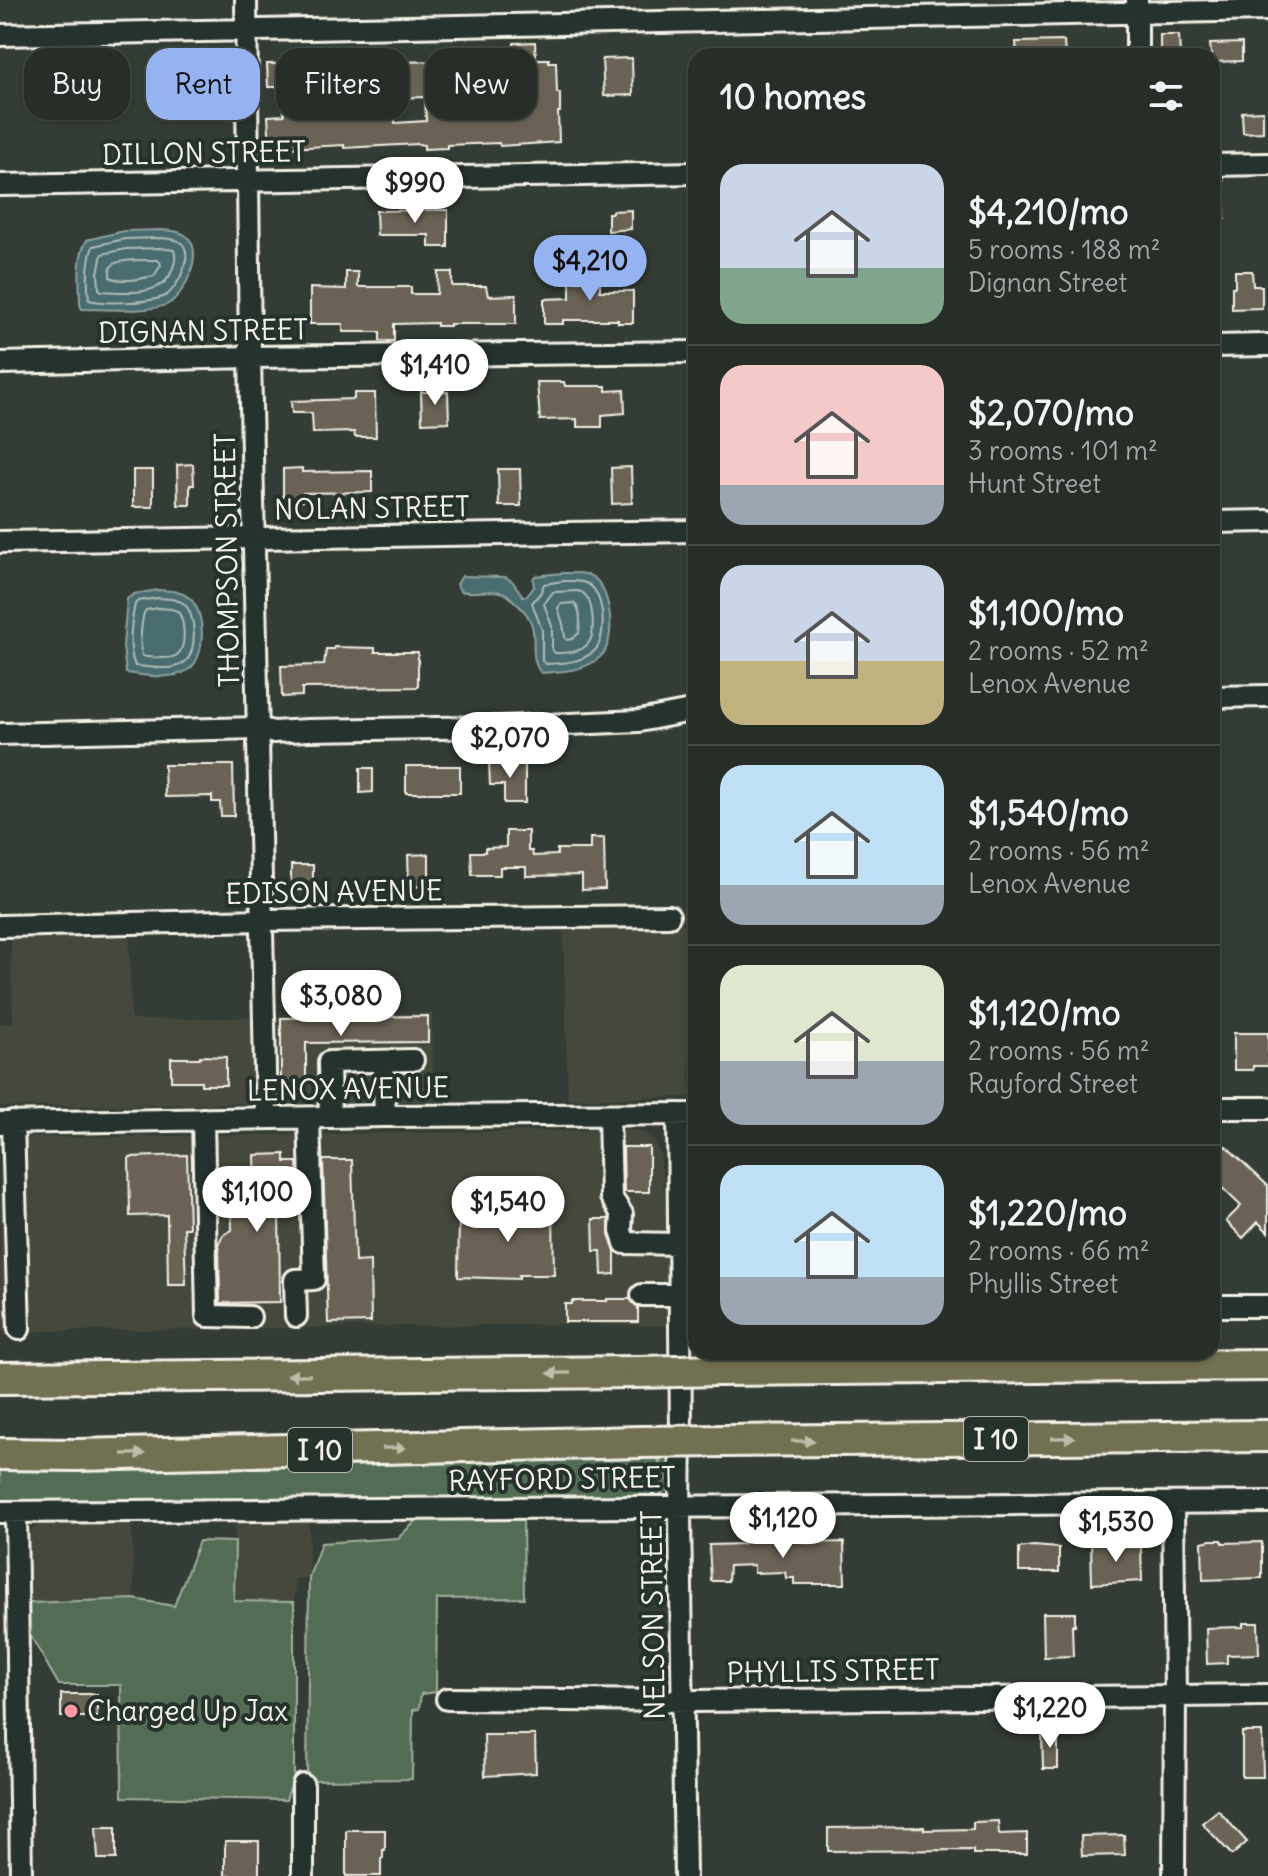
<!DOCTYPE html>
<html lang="en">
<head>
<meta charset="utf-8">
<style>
  body { margin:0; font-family:Delius,sans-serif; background:#2f3630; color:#f1f3f6; height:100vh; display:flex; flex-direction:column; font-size:30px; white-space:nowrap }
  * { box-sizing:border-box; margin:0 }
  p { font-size:26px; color:#a4a8a8 }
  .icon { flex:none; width:44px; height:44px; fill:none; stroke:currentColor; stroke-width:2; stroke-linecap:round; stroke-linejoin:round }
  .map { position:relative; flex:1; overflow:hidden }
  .panel { position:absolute; left:688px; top:48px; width:532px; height:1312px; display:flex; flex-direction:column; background:#272e28; border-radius:24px; box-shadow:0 2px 6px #0004,0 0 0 2px #434a45 }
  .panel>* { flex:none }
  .top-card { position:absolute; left:24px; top:48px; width:544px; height:72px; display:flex; gap:16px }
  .price { position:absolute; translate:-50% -68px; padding:0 18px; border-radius:28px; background:#fff; color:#222; font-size:26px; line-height:52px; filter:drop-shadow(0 2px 4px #0008) }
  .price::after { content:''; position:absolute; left:50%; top:48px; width:24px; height:18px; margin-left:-12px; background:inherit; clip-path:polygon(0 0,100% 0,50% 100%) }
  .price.on { background:#95b2f1; color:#111 }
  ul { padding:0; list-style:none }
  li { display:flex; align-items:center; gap:24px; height:200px; padding:0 32px }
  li+li { border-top:2px solid #434a45 }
  li span { display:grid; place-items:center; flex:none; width:224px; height:160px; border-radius:24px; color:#555 }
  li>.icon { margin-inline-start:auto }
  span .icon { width:96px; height:96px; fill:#fffc; stroke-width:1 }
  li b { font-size:34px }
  h2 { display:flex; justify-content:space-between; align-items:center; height:96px; padding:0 32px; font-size:34px }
  .tag { padding:0 28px; border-radius:24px; background:#272e28; box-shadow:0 2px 6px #0004,0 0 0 2px #434a45; font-size:28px; line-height:72px }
  .tag.on { background:#95b2f1; color:#111 }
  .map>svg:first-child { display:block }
</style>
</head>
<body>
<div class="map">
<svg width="1268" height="1876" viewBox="0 0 1268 1876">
  <rect width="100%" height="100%" fill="#343d35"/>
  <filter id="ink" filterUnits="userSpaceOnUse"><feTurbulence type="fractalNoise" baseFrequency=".0125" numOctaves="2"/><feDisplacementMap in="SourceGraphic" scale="16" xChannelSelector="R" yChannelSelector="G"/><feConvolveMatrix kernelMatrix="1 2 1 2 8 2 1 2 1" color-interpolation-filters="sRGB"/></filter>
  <g filter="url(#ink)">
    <!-- built -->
    <path fill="#44483e" d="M129,917L131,1020L432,1013L433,1101L0,1107V1024L13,1023L10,920Z
      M685,924L690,1097L568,1099L563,926Z
      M635,1130L643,1132L654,1141L660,1154L666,1210L670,1326L561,1324L0,1332V1138Z
      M235,1519L309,1520V1577L295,1579L294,1602L234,1601Z
      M132,1521L134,1599L28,1603V1533L43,1523Z"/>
    <!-- green -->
    <path fill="#526d54" stroke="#a3af9e" stroke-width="2" d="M658,1450L661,1496L656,1498L439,1497L0,1502V1470L98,1461Z
      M661,1450H672C672,1466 675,1484 661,1494Z
      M523,1517L524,1598L437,1599L436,1692L421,1694L419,1709L413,1710L412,1779L307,1780L309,1577L321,1543L398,1538L418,1519Z
      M199,1541L235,1542L234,1601L294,1602V1777L286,1800L122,1797L121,1685H59L29,1633L28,1603L134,1599L174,1606Z"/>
    <!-- water -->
    <path fill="#4a6c70" stroke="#8ea1a0" stroke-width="2" d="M161,230C169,231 178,230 185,235C206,249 186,294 168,304C151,313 103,309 82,309L80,305C80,285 76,257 87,240L124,231Z
      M562,573C573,573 584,572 593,577C612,590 617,643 600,657C583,672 562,671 541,673C524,652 546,629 518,605C514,601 509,595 504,593C490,588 474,595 460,591L457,584L462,576L505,577L512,581L523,596H527L534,587L533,579L535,576Z
      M158,590C169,591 179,590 188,597C206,609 207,658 188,670C171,681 145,675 126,673L123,646L127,599L134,594Z"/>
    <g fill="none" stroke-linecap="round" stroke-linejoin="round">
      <!-- shore -->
      <path stroke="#b0bcb8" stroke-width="2" d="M161,238C167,239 174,238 180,242C196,252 178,289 165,296C151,303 104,304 89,300C87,283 87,262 93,246L125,239Z
        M160,248L174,250C177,259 174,266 170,275C158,297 123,292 102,291L99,289L98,273L102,254L126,249Z
        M157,260L160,262L161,265L154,276C140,279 123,283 110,277C110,272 109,267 114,264C120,259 148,260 157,260Z
        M563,581C571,581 581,580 588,584C605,593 608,641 593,652C579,663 563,663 546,664L542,661V630L532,603L541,592L544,584Z
        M578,591C580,592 583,592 584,594C594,602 596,637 587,645C578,653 566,653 555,653L552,650V626L544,604L553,592Z
        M158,598C166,599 176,598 183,603C196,612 198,651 185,662C173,672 150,667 135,666C127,648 131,623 135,604L138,601Z
        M561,604L574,603C582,611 580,623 579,633L572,639L567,640L565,637L563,624L558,608Z
        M159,608C165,609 172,608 177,611C185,618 186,645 179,653C175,658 168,658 162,658C158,657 146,658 143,656C138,651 142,620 144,613L146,610Z"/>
    </g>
    <!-- building -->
    <path fill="#6b6354" stroke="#f4f1e8" stroke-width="2" fill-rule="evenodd" d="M1160,35H1179L1180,56H1160Z
      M1064,41L1065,56H1017L1016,42Z
      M535,42L536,59H549V62H556L557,93H560V112H558L559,142L500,146L499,143L447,145V148L424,149V145L418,144L344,148V145L270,149L268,116L284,115L283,87H268L267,64L514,60V43ZM396,85V98L425,97L426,121L395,123V116H371L370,86Z
      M1242,43V61L1212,62L1210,44Z
      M632,58L633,95L604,96L602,59Z
      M1263,111V132L1243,133L1242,112Z
      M1212,178H1223L1225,219H1212Z
      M432,210H448V247H429V235H377L376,211Z
      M631,210V229L608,231V213H612V211Z
      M1235,271H1252L1253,286H1262V308L1232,309V287H1235Z
      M346,272H358V287H411V294H437L438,272H452V286H486L488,296L516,295V324H450V326H437V323L394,324V341H380V332H343V324H310V288L346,289Z
      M580,272H596V280H600V291H633V323H618V320H563V324H544V299L570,298V281H580Z
      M537,382H564L565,386H606V391L624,390L625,413L602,415V427H577V419L540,420Z
      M421,392H448L449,422L422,423Z
      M354,393H375L376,437H355L354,432L313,433L312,413H292L291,401L354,399Z
      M193,464L194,485H190V505H178L177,465Z
      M631,467L632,503L612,504L611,468Z
      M302,468V472L372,471V492L303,493V501L283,502V469Z
      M498,469H520L521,506H499Z
      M133,470H153V507H133Z
      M334,647L375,648V652H418V687L302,688V696L282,697L281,666L324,665L326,649H334Z
      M489,763H525V803H504V785H490Z
      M164,765H233L234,816H221L220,802H212V796L165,797Z
      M406,766H460V793H406Z
      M360,768H373V792L360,793Z
      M506,831H528V851H532L533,856L557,855V849H590V838H604L605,889L582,890V875L526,876V867H500V875H472L471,852H485V848L506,847Z
      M429,854V886L409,887L408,855Z
      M291,865H313V890H291Z
      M428,1016V1042L306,1043V1088H281V1018Z
      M1234,1033H1268V1066H1253V1070H1234Z
      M200,1056L226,1057V1085H201V1081H171V1058H200Z
      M1226,1146L1268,1186V1232L1258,1222L1243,1238L1226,1221L1241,1206L1212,1178V1160Z
      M623,1147H649V1192H624Z
      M285,1154V1162H297L299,1205H284V1208H279L280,1302L220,1303L219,1243L223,1235L232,1230L231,1191L256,1190L255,1155Z
      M187,1155L189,1228H184L186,1285H168L167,1215L130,1216L129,1157Z
      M323,1160H352L355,1262L370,1261L371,1322L328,1323Z
      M525,1195H547V1208H553L554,1275H519V1279L458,1277L459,1217H525Z
      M593,1219H609V1235L615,1251V1274L602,1275L601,1251H594Z
      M607,1299H630L638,1307V1322H565V1304H572V1301H607Z
      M785,1537H805V1543L844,1542L845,1584H794V1578H786L785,1572L754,1573V1565L729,1566L728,1581H711L709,1545L743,1544V1540H785Z
      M1210,1540H1222L1223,1543L1262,1542V1578L1203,1580L1202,1542Z
      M1108,1542V1547H1141L1142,1581L1092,1584L1091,1543Z
      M1033,1546L1059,1548V1572H1019V1548Z
      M1043,1613H1075V1625H1072L1073,1656L1044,1657Z
      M1243,1623H1258L1259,1654L1227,1655V1663L1207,1664L1206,1628L1243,1627Z
      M61,1694H97V1717H61Z
      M1042,1732H1058V1769H1043Z
      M1242,1732H1262L1263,1777H1242Z
      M484,1735H535L536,1773L485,1776Z
      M1218,1810L1247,1842L1232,1855L1202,1823Z
      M998,1821L999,1834L1027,1833V1854H973V1850L828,1851V1828L924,1827V1830L973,1829V1822Z
      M96,1827H116V1859H98Z
      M346,1830H385V1850H383V1858L381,1859V1876H346Z
      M1124,1835L1125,1855L1082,1856L1081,1836Z
      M225,1841H259V1876H225Z"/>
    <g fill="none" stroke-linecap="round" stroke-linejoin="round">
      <defs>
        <path id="minor" d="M246,0L250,357L266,1118
          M1137,0V56
          M0,35L1268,10
          M1212,165L1268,164
          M0,185L696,173
          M1212,346L1268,345
          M0,363L250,357L696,352
          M1212,522L1268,521
          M0,542L696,531
          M1212,697L1268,696
          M0,734L258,728L273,732L308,730L499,727L639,721L696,710
          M0,926L262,920L669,916
          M383,1061L385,1116
          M1212,1108H1268
          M678,1114L681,1432L680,1513L685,1876
          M609,1115L611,1197L622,1214L621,1231L625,1243L679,1244
          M330,1117L329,1062L413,1060
          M203,1119L207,1316L250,1317
          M13,1122L19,1329
          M0,1123L385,1116L696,1114
          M642,1295H679
          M1212,1306H1268
          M296,1316L295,1280L314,1279L309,1118
          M1173,1503L1175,1695L1174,1876
          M0,1512L1268,1502
          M16,1512L21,1876
          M447,1699L693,1701L1268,1695
          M303,1785V1876"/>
        <path id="highway" d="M717,1370L1268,1365
          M0,1378L637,1372
          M725,1441L1268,1436
          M0,1454L77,1455L640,1442"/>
      </defs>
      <!-- minor casing -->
      <use href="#minor" stroke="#f4f1e8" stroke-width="26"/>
      <!-- highway casing -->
      <use href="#highway" stroke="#f4f1e8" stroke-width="36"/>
      <!-- minor -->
      <use href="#minor" stroke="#26332d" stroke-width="20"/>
      <!-- highway -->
      <use href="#highway" stroke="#716f52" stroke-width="30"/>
      <defs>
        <path id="highway-bridge" d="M637,1372L717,1370
          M640,1442L725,1441"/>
      </defs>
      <!-- highway-bridge casing -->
      <use href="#highway-bridge" stroke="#f4f1e8" stroke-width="36" stroke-linecap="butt"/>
      <!-- highway-bridge -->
      <use href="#highway-bridge" stroke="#716f52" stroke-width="30"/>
    </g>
    <!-- one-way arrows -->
    <defs><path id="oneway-solid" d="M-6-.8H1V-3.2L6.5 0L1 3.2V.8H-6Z" transform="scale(2)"/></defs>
    <g fill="#c0bdac">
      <use href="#oneway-solid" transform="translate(559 1373) rotate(179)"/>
      <use href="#oneway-solid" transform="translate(299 1375) rotate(179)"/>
      <use href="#oneway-solid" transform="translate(1063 1438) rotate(-1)"/>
      <use href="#oneway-solid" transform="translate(803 1441) rotate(-1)"/>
      <use href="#oneway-solid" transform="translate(394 1448) rotate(-1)"/>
      <use href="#oneway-solid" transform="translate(134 1454) rotate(-1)"/>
    </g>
  </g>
  <!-- markers -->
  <circle fill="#ff9aa2" stroke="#26332d" stroke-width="3" cx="71" cy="1711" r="8"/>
  <g text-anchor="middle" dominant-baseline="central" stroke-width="8" stroke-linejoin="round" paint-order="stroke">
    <!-- shield labels -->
    <g fill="#26332d" stroke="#b6b8b0" stroke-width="2">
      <rect x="964" y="1417" width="64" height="44" rx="6"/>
      <rect x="288" y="1428" width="64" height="44" rx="6"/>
    </g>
    <g font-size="26" font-weight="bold" fill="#f4f1e8">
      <text x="996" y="1439">I 10</text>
      <text x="320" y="1450">I 10</text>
    </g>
    <!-- street labels -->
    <g font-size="28" fill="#f4f1e8" stroke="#26332d">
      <text transform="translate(204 153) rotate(-1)">DILLON STREET</text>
      <text transform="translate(203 331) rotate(-1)">DIGNAN STREET</text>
      <text transform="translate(372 508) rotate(-1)">NOLAN STREET</text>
      <text transform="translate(227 560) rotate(-91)">THOMPSON STREET</text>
      <text transform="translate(334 892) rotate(-1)">EDISON AVENUE</text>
      <text transform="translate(348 1089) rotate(-1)">LENOX AVENUE</text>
      <text transform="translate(562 1479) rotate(-1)">RAYFORD STREET</text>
      <text transform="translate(653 1615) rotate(-91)">NELSON STREET</text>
      <text transform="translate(833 1671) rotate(-1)">PHYLLIS STREET</text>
    </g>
    <!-- poi labels -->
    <g font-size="28" fill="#f4f1e8" stroke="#26332d" text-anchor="start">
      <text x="87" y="1711">Charged Up Jax</text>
    </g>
  </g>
</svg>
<b class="price" style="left:415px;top:225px">$990</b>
<b class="price on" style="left:590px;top:303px">$4,210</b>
<b class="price" style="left:435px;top:407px">$1,410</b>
<b class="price" style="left:510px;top:780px">$2,070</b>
<b class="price" style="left:341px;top:1038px">$3,080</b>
<b class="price" style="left:257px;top:1234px">$1,100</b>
<b class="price" style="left:508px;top:1244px">$1,540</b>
<b class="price" style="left:783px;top:1560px">$1,120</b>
<b class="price" style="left:1116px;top:1564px">$1,530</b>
<b class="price" style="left:1050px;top:1750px">$1,220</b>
<div class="top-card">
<a class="tag">Buy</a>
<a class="tag on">Rent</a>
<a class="tag">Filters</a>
<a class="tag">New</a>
</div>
<section class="panel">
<h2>10 homes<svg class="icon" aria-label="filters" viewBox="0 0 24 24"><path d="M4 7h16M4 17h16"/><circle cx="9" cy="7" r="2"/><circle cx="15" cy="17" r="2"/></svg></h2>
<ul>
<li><span style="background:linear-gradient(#c9d6e8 65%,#7fa58c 0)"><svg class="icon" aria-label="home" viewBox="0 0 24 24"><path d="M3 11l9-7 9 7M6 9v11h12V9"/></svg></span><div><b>$4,210/mo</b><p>5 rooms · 188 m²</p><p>Dignan Street</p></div></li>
<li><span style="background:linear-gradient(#f6c9c9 75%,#9aa5b1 0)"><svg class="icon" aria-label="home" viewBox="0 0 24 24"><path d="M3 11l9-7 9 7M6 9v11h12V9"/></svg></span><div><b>$2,070/mo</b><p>3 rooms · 101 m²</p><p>Hunt Street</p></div></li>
<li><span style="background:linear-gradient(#c9d6e8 60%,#c2b280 0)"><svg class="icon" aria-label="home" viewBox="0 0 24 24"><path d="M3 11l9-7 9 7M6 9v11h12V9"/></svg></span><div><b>$1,100/mo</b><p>2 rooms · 52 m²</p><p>Lenox Avenue</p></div></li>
<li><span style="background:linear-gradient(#bfe0f5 75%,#9aa5b1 0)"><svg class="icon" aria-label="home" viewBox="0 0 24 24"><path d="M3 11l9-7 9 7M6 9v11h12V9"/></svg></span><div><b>$1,540/mo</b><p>2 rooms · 56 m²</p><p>Lenox Avenue</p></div></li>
<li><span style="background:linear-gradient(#dfe7d0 60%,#9aa5b1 0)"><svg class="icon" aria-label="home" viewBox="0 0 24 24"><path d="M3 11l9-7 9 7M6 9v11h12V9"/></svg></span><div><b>$1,120/mo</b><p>2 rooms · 56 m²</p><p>Rayford Street</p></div></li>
<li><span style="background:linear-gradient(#bfe0f5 70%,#9aa5b1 0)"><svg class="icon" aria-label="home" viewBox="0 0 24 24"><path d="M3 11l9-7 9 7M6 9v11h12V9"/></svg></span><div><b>$1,220/mo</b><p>2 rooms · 66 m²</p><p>Phyllis Street</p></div></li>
</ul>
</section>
</div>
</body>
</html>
